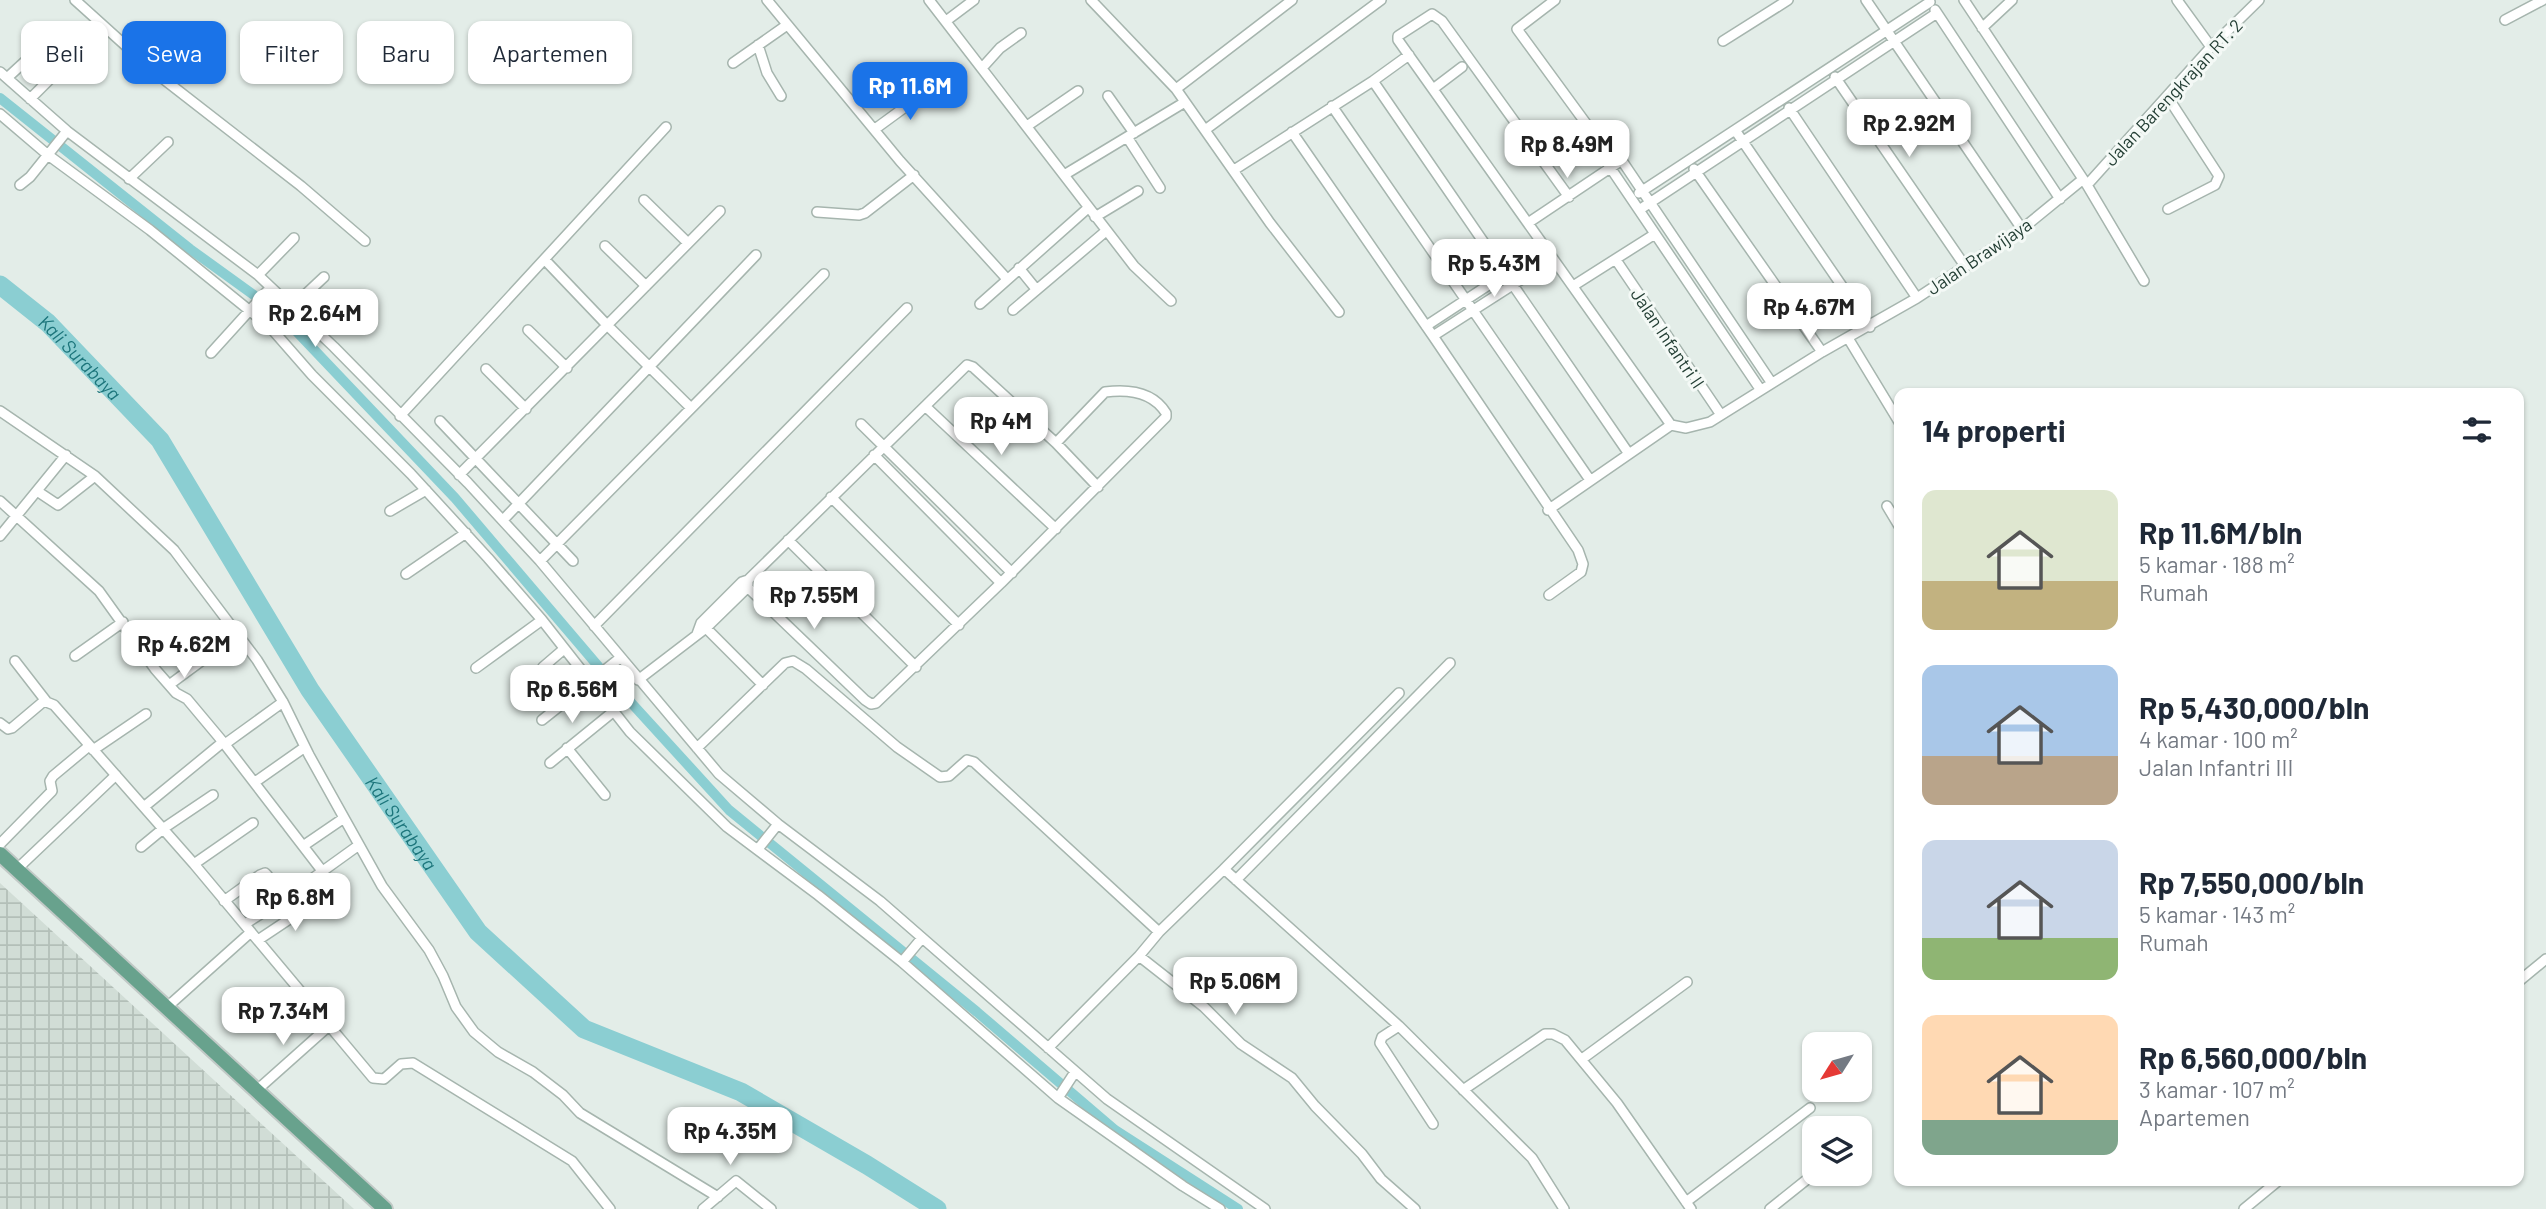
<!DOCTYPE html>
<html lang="id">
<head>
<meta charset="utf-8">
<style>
  body { margin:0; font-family:Barlow,sans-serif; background:#f2f2f3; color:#1f2937; height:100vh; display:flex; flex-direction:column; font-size:26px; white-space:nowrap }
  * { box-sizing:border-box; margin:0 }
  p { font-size:23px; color:#747a83 }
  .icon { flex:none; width:38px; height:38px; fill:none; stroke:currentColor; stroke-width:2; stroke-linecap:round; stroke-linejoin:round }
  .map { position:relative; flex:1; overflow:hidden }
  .details { position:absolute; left:1894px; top:388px; width:630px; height:798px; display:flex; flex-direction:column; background:#fff; border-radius:14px; box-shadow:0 2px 5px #0004 }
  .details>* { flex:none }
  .guide { position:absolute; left:21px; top:21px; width:665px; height:63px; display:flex; gap:14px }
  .needle { width:46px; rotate:233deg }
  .fabs { position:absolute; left:1802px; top:1032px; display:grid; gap:14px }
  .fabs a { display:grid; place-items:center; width:70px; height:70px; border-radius:14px; background:#fff; box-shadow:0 2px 5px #0004; font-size:35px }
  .price { position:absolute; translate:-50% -60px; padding:0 16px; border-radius:14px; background:#fff; color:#222; font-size:23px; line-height:46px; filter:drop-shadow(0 2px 4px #0008) }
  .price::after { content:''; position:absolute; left:50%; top:42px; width:21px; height:16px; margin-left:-10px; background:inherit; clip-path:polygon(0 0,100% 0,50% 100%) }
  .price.active { background:#1a73e8; color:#fff }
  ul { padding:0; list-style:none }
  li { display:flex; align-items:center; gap:21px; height:175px; padding:0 28px }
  li span { display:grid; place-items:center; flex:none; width:196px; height:140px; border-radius:14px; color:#555 }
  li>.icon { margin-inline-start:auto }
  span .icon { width:84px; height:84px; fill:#fffc; stroke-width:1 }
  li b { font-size:30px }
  h2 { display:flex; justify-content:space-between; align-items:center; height:84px; padding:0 28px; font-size:30px }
  .pill { padding:0 24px; border-radius:14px; background:#fff; box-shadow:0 2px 5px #0004; font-size:24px; line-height:63px }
  .pill.active { background:#1a73e8; color:#fff }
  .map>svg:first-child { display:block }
</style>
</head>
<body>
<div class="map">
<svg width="2546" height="1209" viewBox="0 0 2546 1209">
  <defs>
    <pattern id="industrial-grid" width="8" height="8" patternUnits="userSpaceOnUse" patternTransform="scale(1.75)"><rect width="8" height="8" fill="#d1ddd6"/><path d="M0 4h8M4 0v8" fill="none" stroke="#b3bfb8"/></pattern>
  </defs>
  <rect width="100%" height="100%" fill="#e3ede8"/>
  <!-- industrial -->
  <path fill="url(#industrial-grid)" d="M0,883L354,1209H0Z"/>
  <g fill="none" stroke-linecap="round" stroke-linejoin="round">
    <!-- canal -->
    <path stroke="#8bced2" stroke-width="10" d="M0,98L190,249L280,314L455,498L604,673L729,810L977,1012L1115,1130L1238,1209"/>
    <!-- river -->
    <path stroke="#8bced2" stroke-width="19" id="s1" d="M0,285L48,323L160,440L310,690L478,932L584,1029L741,1092L867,1165L937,1209"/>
    <defs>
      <path id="minor" d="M75,0L157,74L301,186L365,241
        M767,0L900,161L1007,279
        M929,0L1134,266L1171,301
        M1091,0L1176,89L1270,223L1339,312
        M1555,0L1517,29L1593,133
        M1866,0L2022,229
        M1964,0L2087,185L2144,281
        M2177,0L2211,47
        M1935,10L2060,199
        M2505,20L2543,0
        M946,21L974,0
        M1982,28L2012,0
        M1723,41L1788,0
        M758,45L767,73L781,96
        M733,63L787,25
        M982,68L1000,48L1021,33
        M0,72L67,131L258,275L334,347L468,483L540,561L719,774L778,824L880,901L1107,1099L1265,1209
        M1835,77L1965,266
        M7,78L32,55
        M1373,81L1629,454
        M1176,89L1292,0
        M1433,89L1462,67
        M1108,96L1134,133
        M2167,96L2219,176L2215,185L2168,209
        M30,99L69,60
        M1332,106L1590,480
        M1789,108L1917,298
        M0,114L48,155L150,230L270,327L312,375L411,474L488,558L542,620L630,732L727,827L818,895L902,962L1058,1098L1183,1186L1220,1209
        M1027,126L1078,91
        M875,129L927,91
        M1205,130L1381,0
        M1735,130L1870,327
        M1292,132L1433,336L1578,550L1583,564L1581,572L1549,595
        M1127,137L1160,188
        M1694,169L1822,352
        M1234,170L1373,81L1409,55
        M1064,175L1185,102
        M129,179L168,142
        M20,185L30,177L67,131
        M2087,185L2211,47L2259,0
        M1639,193L1930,2
        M1569,197L1442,21L1432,14L1398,36V40L1671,425
        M644,200L688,243
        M1639,210L1937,13
        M817,212L859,215L865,213L914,175
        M1095,217L1138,191
        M1528,223L1622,160
        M605,246L646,286
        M545,260L608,326L691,408
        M1616,260L1721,415
        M1019,268L1036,289
        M258,275L294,238
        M1573,286L1655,234
        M980,304L1088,208
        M292,307L324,277
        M1013,310L1106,231
        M1426,326L1545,248
        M528,330L567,368
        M1433,336L1553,259
        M1848,338L1899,422
        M211,353L270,288
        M486,369L526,409
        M1760,389L1595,145L1593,133L1604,134L1771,382
        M925,406L1056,529
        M0,411L95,476L174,550L257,660L283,702L309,755L382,886L429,950L443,976L456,1007L474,1032L498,1052L533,1072L563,1095L580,1113L718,1197
        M400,416L666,127
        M440,421L573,561
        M861,424L1012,573
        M874,455L1001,583
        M459,475L720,211
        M37,491L58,505L95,476
        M831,497L959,625
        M0,501L99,591L155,669L176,693L187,699L223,742L323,872
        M1887,506L1899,526
        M1548,510L1671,425L1686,428L1710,422L1822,352L1917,298L2022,229L2082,180
        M390,511L426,490
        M503,520L756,255
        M0,536L66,455
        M788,540L916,667
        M540,561L824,274
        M406,574L466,533
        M742,582L865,700L871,704L876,703L1001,583L1166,417V413C1153,392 1128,389 1105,392L1056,443
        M702,624L763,685
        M594,626L907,308
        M697,634L701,623L742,582L748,580L967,365L973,367L1056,443L1098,487
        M75,656L123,622
        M15,661L46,701
        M543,667L564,649
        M476,668L542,620
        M638,680L706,628L748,587V582
        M169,685L238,634
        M542,720L620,658
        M0,723L8,729L12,728L44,701L54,705L194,864L373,1078L384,1079L401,1064L413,1063L572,1161L610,1209
        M225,744L283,702
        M567,748L605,795
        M697,748L785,663L793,661L806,669L897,747L940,777L949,776L967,760L974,762L1159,932
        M93,750L146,714
        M550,763L614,711
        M255,782L305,747
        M145,806L223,742
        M0,844L52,791L50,781L53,776L89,746
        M303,846L344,818
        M141,847L164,828L213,795
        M758,849L778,824
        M194,864L253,823
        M1224,869L1399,693
        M16,870L116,775
        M1236,880L1450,663
        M284,899L359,845
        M224,901L260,875L265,873L267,875L284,899L245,924
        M258,940L315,902
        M1139,956L1159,932L1224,869L1399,1026L1532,1158L1564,1209
        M902,962L922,938
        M2518,982L2546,959
        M166,1008L251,932
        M1399,1026L1382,1037L1380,1043L1433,1124
        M1048,1048L1139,956L1204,1007L1241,1044L1292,1078L1315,1106L1362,1154L1381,1179L1415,1209
        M1582,1059L1687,982
        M257,1090L330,1025
        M1463,1090L1545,1034H1553L1565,1040L1617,1103L1691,1209
        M1058,1098L1075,1072
        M1686,1202L1810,1108
        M703,1209L736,1181L771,1209
        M1770,1209L1815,1173
        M2244,1209L2278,1181"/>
      <path id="primary" d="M0,854L385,1209"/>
    </defs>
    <!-- minor casing -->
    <use href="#minor" stroke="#a6b5ae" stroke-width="12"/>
    <!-- primary casing -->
    <use href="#primary" stroke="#c1c9c6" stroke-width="18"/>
    <!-- minor -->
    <use href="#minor" stroke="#fff" stroke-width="9"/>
    <!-- primary -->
    <use href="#primary" stroke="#68a28d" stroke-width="14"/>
  </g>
  <g text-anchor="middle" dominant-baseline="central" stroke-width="6" stroke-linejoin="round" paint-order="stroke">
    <!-- street labels -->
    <g font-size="18" fill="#233e34" stroke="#f4f9f6">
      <text transform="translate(2173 92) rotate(-47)">Jalan Barengkrajan RT. 2</text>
      <text transform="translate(1979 256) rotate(-34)">Jalan Brawijaya</text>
      <text transform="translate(1668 338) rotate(56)">Jalan Infantri II</text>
    </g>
    <!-- water labels -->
    <g font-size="19" font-style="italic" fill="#1c757b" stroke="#f4f9f6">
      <text stroke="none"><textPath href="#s1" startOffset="108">Kali Surabaya</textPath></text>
      <text stroke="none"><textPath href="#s1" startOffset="676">Kali Surabaya</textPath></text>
    </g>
  </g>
</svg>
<div class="fabs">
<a><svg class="needle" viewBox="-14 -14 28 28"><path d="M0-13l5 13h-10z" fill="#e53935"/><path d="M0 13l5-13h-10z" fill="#747a83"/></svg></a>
<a><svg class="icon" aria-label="layers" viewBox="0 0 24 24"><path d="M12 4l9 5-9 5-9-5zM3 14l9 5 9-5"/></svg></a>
</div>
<b class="price active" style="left:910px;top:122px">Rp 11.6M</b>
<b class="price" style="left:1909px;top:159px">Rp 2.92M</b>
<b class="price" style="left:1567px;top:180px">Rp 8.49M</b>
<b class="price" style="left:1494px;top:299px">Rp 5.43M</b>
<b class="price" style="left:1809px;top:343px">Rp 4.67M</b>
<b class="price" style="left:315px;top:349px">Rp 2.64M</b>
<b class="price" style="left:1001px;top:457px">Rp 4M</b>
<b class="price" style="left:814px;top:631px">Rp 7.55M</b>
<b class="price" style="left:184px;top:680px">Rp 4.62M</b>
<b class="price" style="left:572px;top:725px">Rp 6.56M</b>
<b class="price" style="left:295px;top:933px">Rp 6.8M</b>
<b class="price" style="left:1235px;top:1017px">Rp 5.06M</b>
<b class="price" style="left:283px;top:1047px">Rp 7.34M</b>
<b class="price" style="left:730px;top:1167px">Rp 4.35M</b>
<div class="guide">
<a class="pill">Beli</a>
<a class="pill active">Sewa</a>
<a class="pill">Filter</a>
<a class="pill">Baru</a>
<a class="pill">Apartemen</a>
</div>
<section class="details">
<h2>14 properti<svg class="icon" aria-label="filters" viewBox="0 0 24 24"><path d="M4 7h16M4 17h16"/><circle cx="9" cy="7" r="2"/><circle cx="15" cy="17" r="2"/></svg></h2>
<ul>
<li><span style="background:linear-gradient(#dfe7d0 65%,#c2b280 0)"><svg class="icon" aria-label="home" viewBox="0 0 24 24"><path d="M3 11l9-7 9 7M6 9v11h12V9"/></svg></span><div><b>Rp 11.6M/bln</b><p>5 kamar · 188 m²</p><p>Rumah</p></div></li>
<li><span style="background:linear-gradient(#a9c7e8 65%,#b9a48a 0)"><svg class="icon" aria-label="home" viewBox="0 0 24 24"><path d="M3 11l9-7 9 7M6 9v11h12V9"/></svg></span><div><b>Rp 5,430,000/bln</b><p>4 kamar · 100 m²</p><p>Jalan Infantri III</p></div></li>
<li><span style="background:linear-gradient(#c9d6e8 70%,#8fb573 0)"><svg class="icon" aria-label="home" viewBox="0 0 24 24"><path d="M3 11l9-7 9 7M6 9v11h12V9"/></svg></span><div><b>Rp 7,550,000/bln</b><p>5 kamar · 143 m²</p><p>Rumah</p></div></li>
<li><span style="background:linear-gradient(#ffd9b3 75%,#7fa58c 0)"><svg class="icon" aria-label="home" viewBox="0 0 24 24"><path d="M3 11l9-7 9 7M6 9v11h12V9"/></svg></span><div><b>Rp 6,560,000/bln</b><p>3 kamar · 107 m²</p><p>Apartemen</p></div></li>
</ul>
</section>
</div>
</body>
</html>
